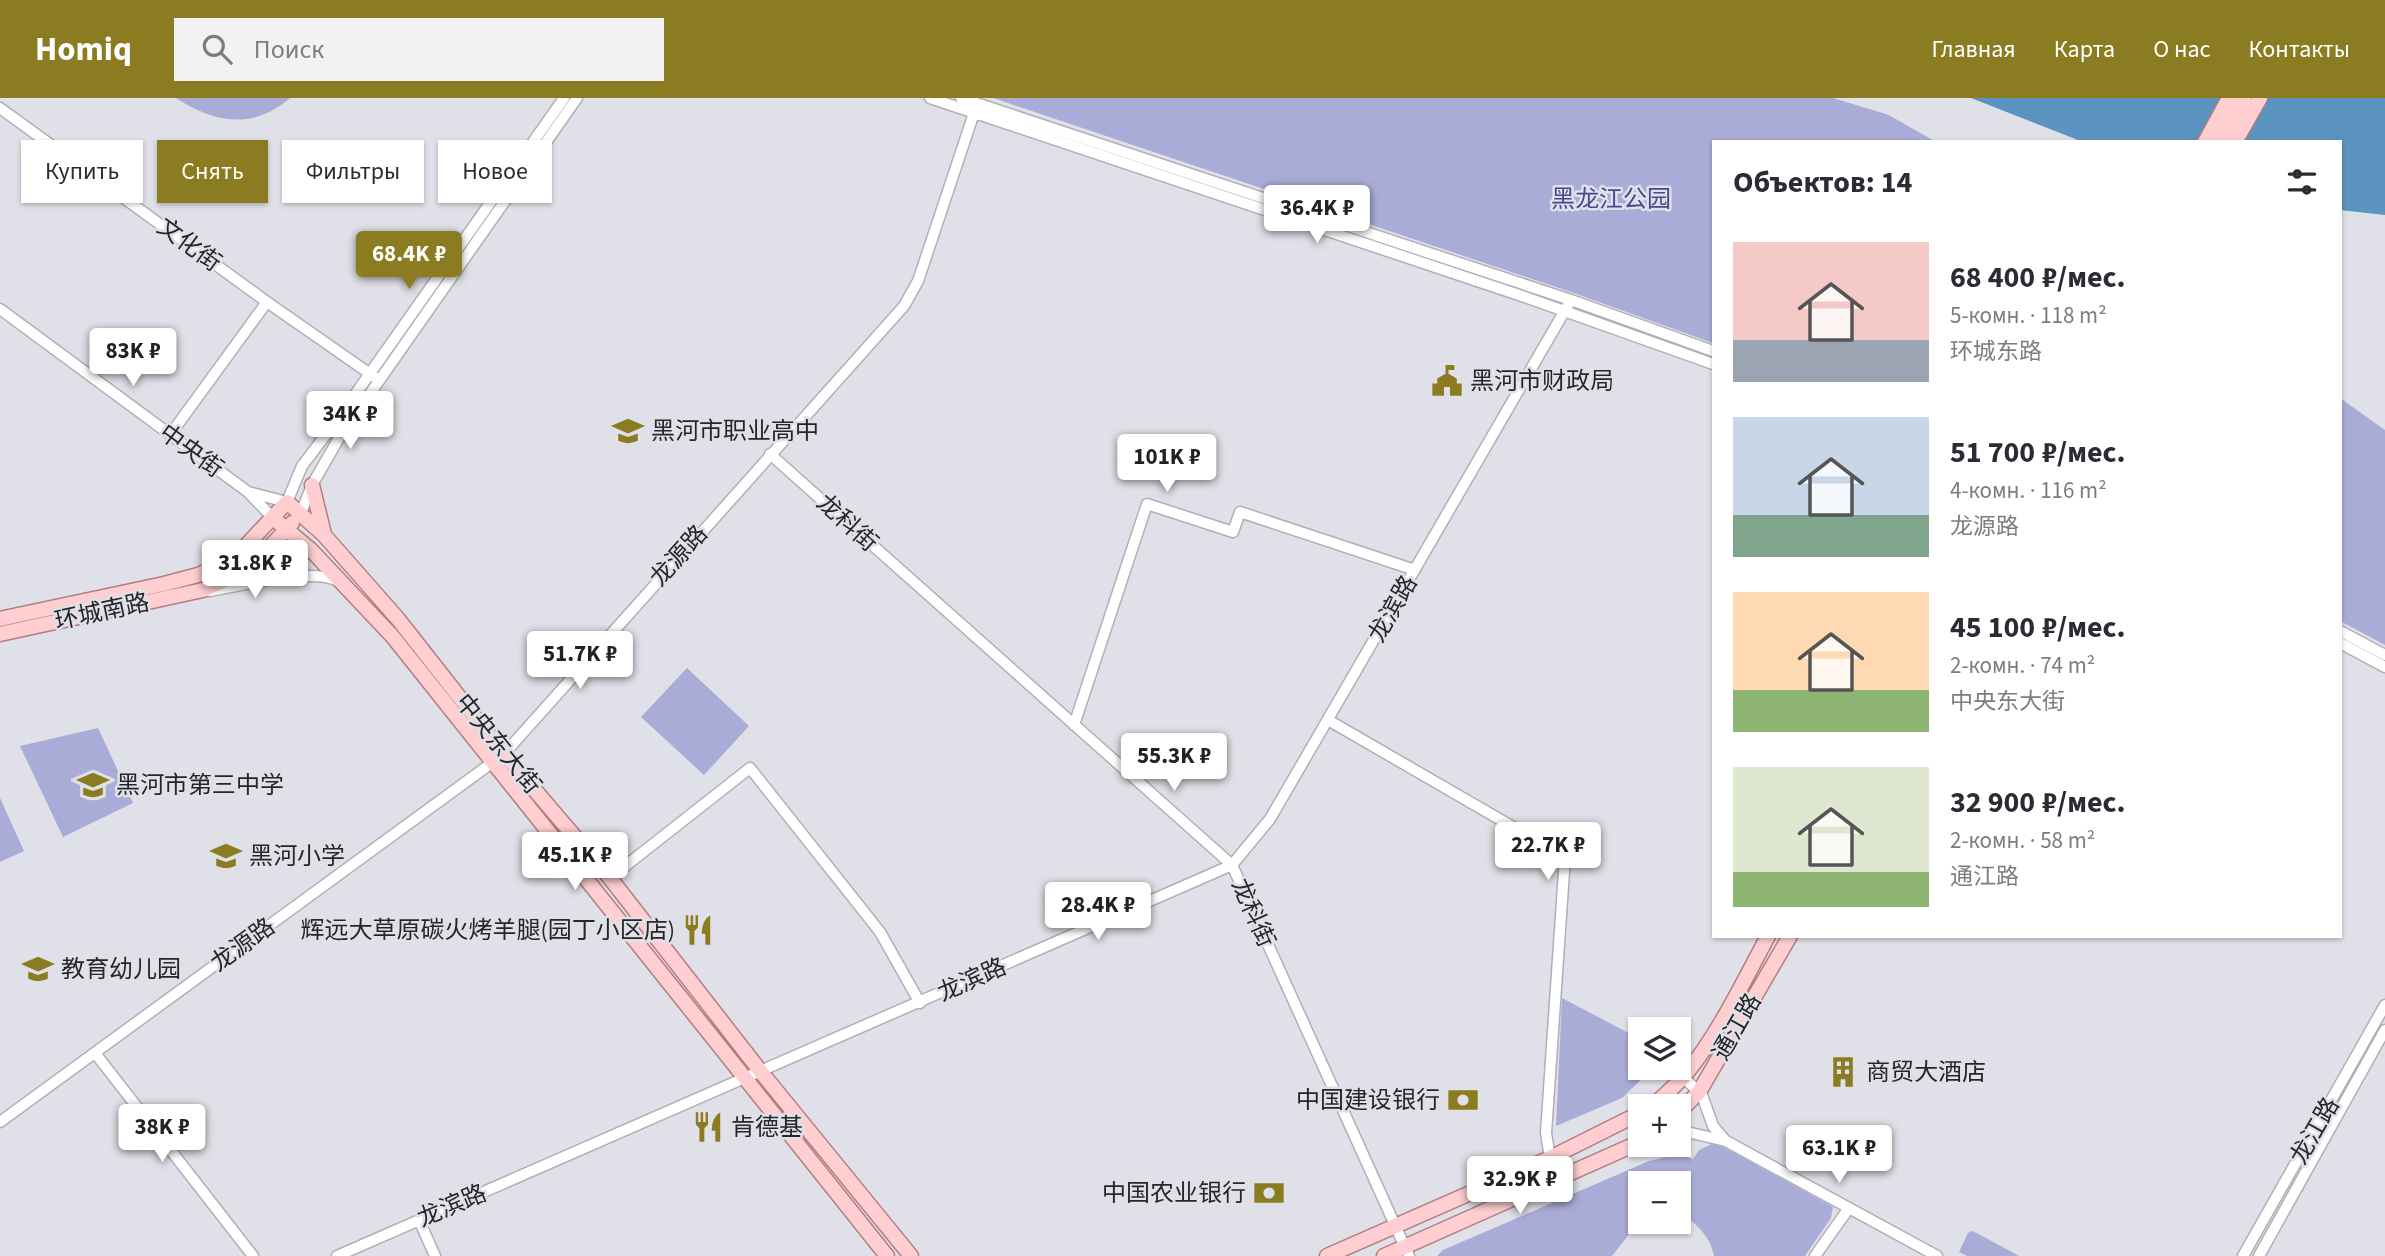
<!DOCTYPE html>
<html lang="ru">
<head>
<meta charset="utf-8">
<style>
  body { margin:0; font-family:"Source Sans 3","Noto Sans SC",sans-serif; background:#f2f2f3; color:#2b2b33; height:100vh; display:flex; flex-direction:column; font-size:26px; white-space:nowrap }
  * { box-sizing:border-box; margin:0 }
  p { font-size:23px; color:#7c7c81 }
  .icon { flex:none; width:38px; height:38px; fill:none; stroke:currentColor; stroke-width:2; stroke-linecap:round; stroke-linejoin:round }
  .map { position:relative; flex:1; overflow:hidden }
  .side { position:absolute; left:1712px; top:42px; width:630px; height:798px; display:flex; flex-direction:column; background:#fff; border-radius:0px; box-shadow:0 2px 5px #0004 }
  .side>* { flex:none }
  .banner { position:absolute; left:21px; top:42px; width:665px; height:63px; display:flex; gap:14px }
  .controls { position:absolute; left:1628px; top:919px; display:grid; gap:14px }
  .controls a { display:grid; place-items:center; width:63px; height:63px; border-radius:0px; background:#fff; box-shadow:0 2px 5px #0004; font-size:35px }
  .price { position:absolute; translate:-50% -60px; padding:0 16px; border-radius:7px; background:#fff; color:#222; font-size:23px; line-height:46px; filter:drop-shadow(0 2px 4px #0008) }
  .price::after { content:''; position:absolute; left:50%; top:42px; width:21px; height:16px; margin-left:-10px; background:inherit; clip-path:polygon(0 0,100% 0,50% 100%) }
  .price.on { background:#8b7c22; color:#fff }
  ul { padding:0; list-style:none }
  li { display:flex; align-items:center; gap:21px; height:175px; padding:0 21px }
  li span { display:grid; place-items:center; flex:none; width:196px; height:140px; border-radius:0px; color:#555 }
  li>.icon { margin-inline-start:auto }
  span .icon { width:84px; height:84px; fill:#fffc; stroke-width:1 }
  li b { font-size:30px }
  h2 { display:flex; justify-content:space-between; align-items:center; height:84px; padding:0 21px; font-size:30px }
  .tag { padding:0 24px; border-radius:0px; background:#fff; box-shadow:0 2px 5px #0004; font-size:24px; line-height:63px }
  .tag.on { background:#8b7c22; color:#fff }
  header { display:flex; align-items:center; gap:42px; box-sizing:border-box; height:98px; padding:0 35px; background:#8b7c22; color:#fff }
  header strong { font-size:33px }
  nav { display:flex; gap:38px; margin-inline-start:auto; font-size:24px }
  .search { width:490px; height:63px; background:#f2f2f3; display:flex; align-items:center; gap:18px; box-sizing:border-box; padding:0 24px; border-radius:0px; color:#7c7c81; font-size:26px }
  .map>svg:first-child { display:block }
</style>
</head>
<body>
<header>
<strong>Homiq</strong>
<div class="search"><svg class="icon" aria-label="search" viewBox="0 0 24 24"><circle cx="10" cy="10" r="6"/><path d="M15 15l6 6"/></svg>Поиск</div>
<nav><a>Главная</a><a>Карта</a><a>О нас</a><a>Контакты</a></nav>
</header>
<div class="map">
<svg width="2385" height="1158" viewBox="0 0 2385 1158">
  <rect width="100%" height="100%" fill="#e0e1e8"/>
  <!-- green -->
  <path fill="#a9acd6" d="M176,0H290C253,32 214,25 176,0Z
    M993,0H1833L1889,17L1936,44H1713V245L1568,193Z
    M2340,300L2385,332V547L2340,523Z
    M687,570L749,628L704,677L641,619Z
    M98,630L133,705L63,739L20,648Z
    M0,700L24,753L0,764Z
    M1562,900L1640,941V970H1653L1622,1000L1556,1028Z
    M1712,1046L1724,1049L1833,1109L1831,1120L1805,1158H1714C1711,1139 1695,1123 1678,1115V1085H1640V1124H1641L1631,1134L1612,1158H1437L1443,1152L1649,1063L1679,1056L1693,1061L1699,1052Z
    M1972,1133H1973L2019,1158H1967L1959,1154L1968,1135Z"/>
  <!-- water -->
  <path fill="#5b94c1" d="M1971,0H2385V117L2340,112V44H2083Z"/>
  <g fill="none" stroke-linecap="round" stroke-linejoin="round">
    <defs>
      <path id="minor" d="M930,0L1525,199L1713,266
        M961,0L1571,202L1713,253
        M0,10L267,204L376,280
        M0,211L248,394
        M170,337L267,204
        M770,356L1232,767L1409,1158
        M301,415L312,387L339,340L577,0
        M273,420L248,394L287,404L302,368L340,318L564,0
        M209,493C240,488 311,469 338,483
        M2340,533L2385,557
        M2340,545L2385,569
        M1328,622L1565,759L1546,1035L1550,1060
        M1074,627L1147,406L1233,434L1240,414L1415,472
        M610,780L750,670L880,834L920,905
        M95,955L253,1158
        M1683,979L1702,997L1713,1028L1724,1041
        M0,1024L504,656L904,208L918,183L977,6
        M1678,1032L1726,1043L1937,1158
        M419,1122L435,1158
        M337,1158L1232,767L1270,721L1571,202
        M1815,1158L1849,1110
        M2243,1158L2385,907
        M2259,1158L2385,932"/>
      <path id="major" d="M2205,44L2229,0
        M2219,44L2244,0
        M2235,44L2260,0
        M312,387L324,436
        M273,420L311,452L393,539L887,1158
        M0,521L164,486L198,477L223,466L240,454L287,404L324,437L398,521L504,656L610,780L761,974L911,1158
        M0,536L203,492C244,475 263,458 292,425
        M1653,1008C1664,998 1675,988 1684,978C1717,939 1744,883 1768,838
        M1678,1015L1699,994L1790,838
        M1327,1158L1550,1060L1640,1015
        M1384,1158L1640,1044"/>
    </defs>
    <!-- minor casing -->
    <use href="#minor" stroke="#afb0b7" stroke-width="13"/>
    <!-- major casing -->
    <use href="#major" stroke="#b27e81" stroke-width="17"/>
    <!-- minor -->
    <use href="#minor" stroke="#fff" stroke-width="10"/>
    <!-- major -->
    <use href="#major" stroke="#feced0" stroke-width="14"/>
  </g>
  <!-- icons -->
  <defs>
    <symbol id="civic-bare" viewBox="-9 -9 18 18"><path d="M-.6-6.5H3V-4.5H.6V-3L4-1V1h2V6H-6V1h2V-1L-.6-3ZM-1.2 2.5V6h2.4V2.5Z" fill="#8b7c22" stroke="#e0e1e8" stroke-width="2.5" paint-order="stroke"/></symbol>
    <symbol id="school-bare" viewBox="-9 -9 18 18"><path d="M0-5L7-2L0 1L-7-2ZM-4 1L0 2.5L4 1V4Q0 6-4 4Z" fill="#8b7c22" stroke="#e0e1e8" stroke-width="2.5" paint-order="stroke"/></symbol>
    <symbol id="restaurant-bare" viewBox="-9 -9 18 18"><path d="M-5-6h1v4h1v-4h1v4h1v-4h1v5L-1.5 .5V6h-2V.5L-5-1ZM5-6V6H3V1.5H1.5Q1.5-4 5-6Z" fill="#8b7c22" stroke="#e0e1e8" stroke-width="2.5" paint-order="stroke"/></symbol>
    <symbol id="building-bare" viewBox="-9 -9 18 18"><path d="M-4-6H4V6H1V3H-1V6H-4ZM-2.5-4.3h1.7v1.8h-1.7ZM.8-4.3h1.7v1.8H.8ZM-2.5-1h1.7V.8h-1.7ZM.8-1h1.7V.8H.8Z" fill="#8b7c22" stroke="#e0e1e8" stroke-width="2.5" paint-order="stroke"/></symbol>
    <symbol id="bank-bare" viewBox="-9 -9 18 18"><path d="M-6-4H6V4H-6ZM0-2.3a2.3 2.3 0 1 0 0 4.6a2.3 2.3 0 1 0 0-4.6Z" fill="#8b7c22" stroke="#e0e1e8" stroke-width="2.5" paint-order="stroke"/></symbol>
  </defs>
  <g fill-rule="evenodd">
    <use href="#civic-bare" x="1425" y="261" width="44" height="44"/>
    <use href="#school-bare" x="606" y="311" width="44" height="44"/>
    <use href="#school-bare" x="71" y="665" width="44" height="44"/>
    <use href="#school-bare" x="204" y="736" width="44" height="44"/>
    <use href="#restaurant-bare" x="676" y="810" width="44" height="44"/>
    <use href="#school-bare" x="16" y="849" width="44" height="44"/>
    <use href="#building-bare" x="1821" y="952" width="44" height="44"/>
    <use href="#bank-bare" x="1441" y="980" width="44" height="44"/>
    <use href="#restaurant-bare" x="686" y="1007" width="44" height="44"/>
    <use href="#bank-bare" x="1247" y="1073" width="44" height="44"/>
  </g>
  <g text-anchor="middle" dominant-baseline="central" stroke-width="5" stroke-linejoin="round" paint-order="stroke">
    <!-- park labels -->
    <g font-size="24" fill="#494792" stroke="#e0e1e8">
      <text x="1611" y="101">黑龙江公园</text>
    </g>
    <!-- street labels -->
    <g font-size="24" fill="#262629" stroke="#e0e1e8">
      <text transform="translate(189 147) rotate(36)">文化街</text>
      <text transform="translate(191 353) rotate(36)">中央街</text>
      <text transform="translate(847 425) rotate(42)">龙科街</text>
      <text transform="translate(679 458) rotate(-48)">龙源路</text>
      <text transform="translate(1393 511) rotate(-60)">龙滨路</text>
      <text transform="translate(102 514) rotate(-12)">环城南路</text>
      <text transform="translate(498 646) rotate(51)">中央东大街</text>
      <text transform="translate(1253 815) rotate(66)">龙科街</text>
      <text transform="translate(243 847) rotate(-36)">龙源路</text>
      <text transform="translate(972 882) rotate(-24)">龙滨路</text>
      <text transform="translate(1737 929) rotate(-60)">通江路</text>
      <text transform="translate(2315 1033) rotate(-60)">龙江路</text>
      <text transform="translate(452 1108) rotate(-23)">龙滨路</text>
    </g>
    <!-- poi labels -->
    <g font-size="24" fill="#262629" stroke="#e0e1e8" text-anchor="start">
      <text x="1470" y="283">黑河市财政局</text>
      <text x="651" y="333">黑河市职业高中</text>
      <text x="116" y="687">黑河市第三中学</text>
      <text x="249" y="758">黑河小学</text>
      <text x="675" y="832" text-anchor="end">辉远大草原碳火烤羊腿(园丁小区店)</text>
      <text x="61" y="871">教育幼儿园</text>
      <text x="1866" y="974">商贸大酒店</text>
      <text x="1440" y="1002" text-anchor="end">中国建设银行</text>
      <text x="731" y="1029">肯德基</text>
      <text x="1246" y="1095" text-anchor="end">中国农业银行</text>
    </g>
  </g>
</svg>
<div class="controls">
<a><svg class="icon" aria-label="layers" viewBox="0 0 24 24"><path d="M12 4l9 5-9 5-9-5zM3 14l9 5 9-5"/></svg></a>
<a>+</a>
<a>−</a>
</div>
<b class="price" style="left:1317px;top:147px">36.4K ₽</b>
<b class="price on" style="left:409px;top:193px">68.4K ₽</b>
<b class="price" style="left:133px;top:290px">83K ₽</b>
<b class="price" style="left:350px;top:353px">34K ₽</b>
<b class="price" style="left:1167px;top:396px">101K ₽</b>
<b class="price" style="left:255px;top:502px">31.8K ₽</b>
<b class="price" style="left:580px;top:593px">51.7K ₽</b>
<b class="price" style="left:1174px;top:695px">55.3K ₽</b>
<b class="price" style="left:1548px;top:784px">22.7K ₽</b>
<b class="price" style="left:575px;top:794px">45.1K ₽</b>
<b class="price" style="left:1098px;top:844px">28.4K ₽</b>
<b class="price" style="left:162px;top:1066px">38K ₽</b>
<b class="price" style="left:1839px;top:1087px">63.1K ₽</b>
<b class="price" style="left:1520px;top:1118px">32.9K ₽</b>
<div class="banner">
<a class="tag">Купить</a>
<a class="tag on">Снять</a>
<a class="tag">Фильтры</a>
<a class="tag">Новое</a>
</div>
<section class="side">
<h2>Объектов: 14<svg class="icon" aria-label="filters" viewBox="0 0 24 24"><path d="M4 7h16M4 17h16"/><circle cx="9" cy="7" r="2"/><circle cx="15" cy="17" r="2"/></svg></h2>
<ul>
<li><span style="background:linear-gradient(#f6c9c9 70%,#9aa5b1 0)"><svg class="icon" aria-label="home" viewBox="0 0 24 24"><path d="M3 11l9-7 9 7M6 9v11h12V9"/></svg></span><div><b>68 400 ₽/мес.</b><p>5-комн. · 118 m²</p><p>环城东路</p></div></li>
<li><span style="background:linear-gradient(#c9d6e8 70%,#7fa58c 0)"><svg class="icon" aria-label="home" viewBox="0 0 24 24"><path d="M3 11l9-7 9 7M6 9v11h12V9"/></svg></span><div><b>51 700 ₽/мес.</b><p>4-комн. · 116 m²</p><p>龙源路</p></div></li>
<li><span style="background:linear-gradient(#ffd9b3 70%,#8fb573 0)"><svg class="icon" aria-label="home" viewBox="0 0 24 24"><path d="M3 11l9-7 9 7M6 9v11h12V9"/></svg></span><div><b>45 100 ₽/мес.</b><p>2-комн. · 74 m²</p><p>中央东大街</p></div></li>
<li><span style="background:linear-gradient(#dfe7d0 75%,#8fb573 0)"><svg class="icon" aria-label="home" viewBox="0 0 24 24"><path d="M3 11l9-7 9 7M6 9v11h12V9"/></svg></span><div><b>32 900 ₽/мес.</b><p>2-комн. · 58 m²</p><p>通江路</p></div></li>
</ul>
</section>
</div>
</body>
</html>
